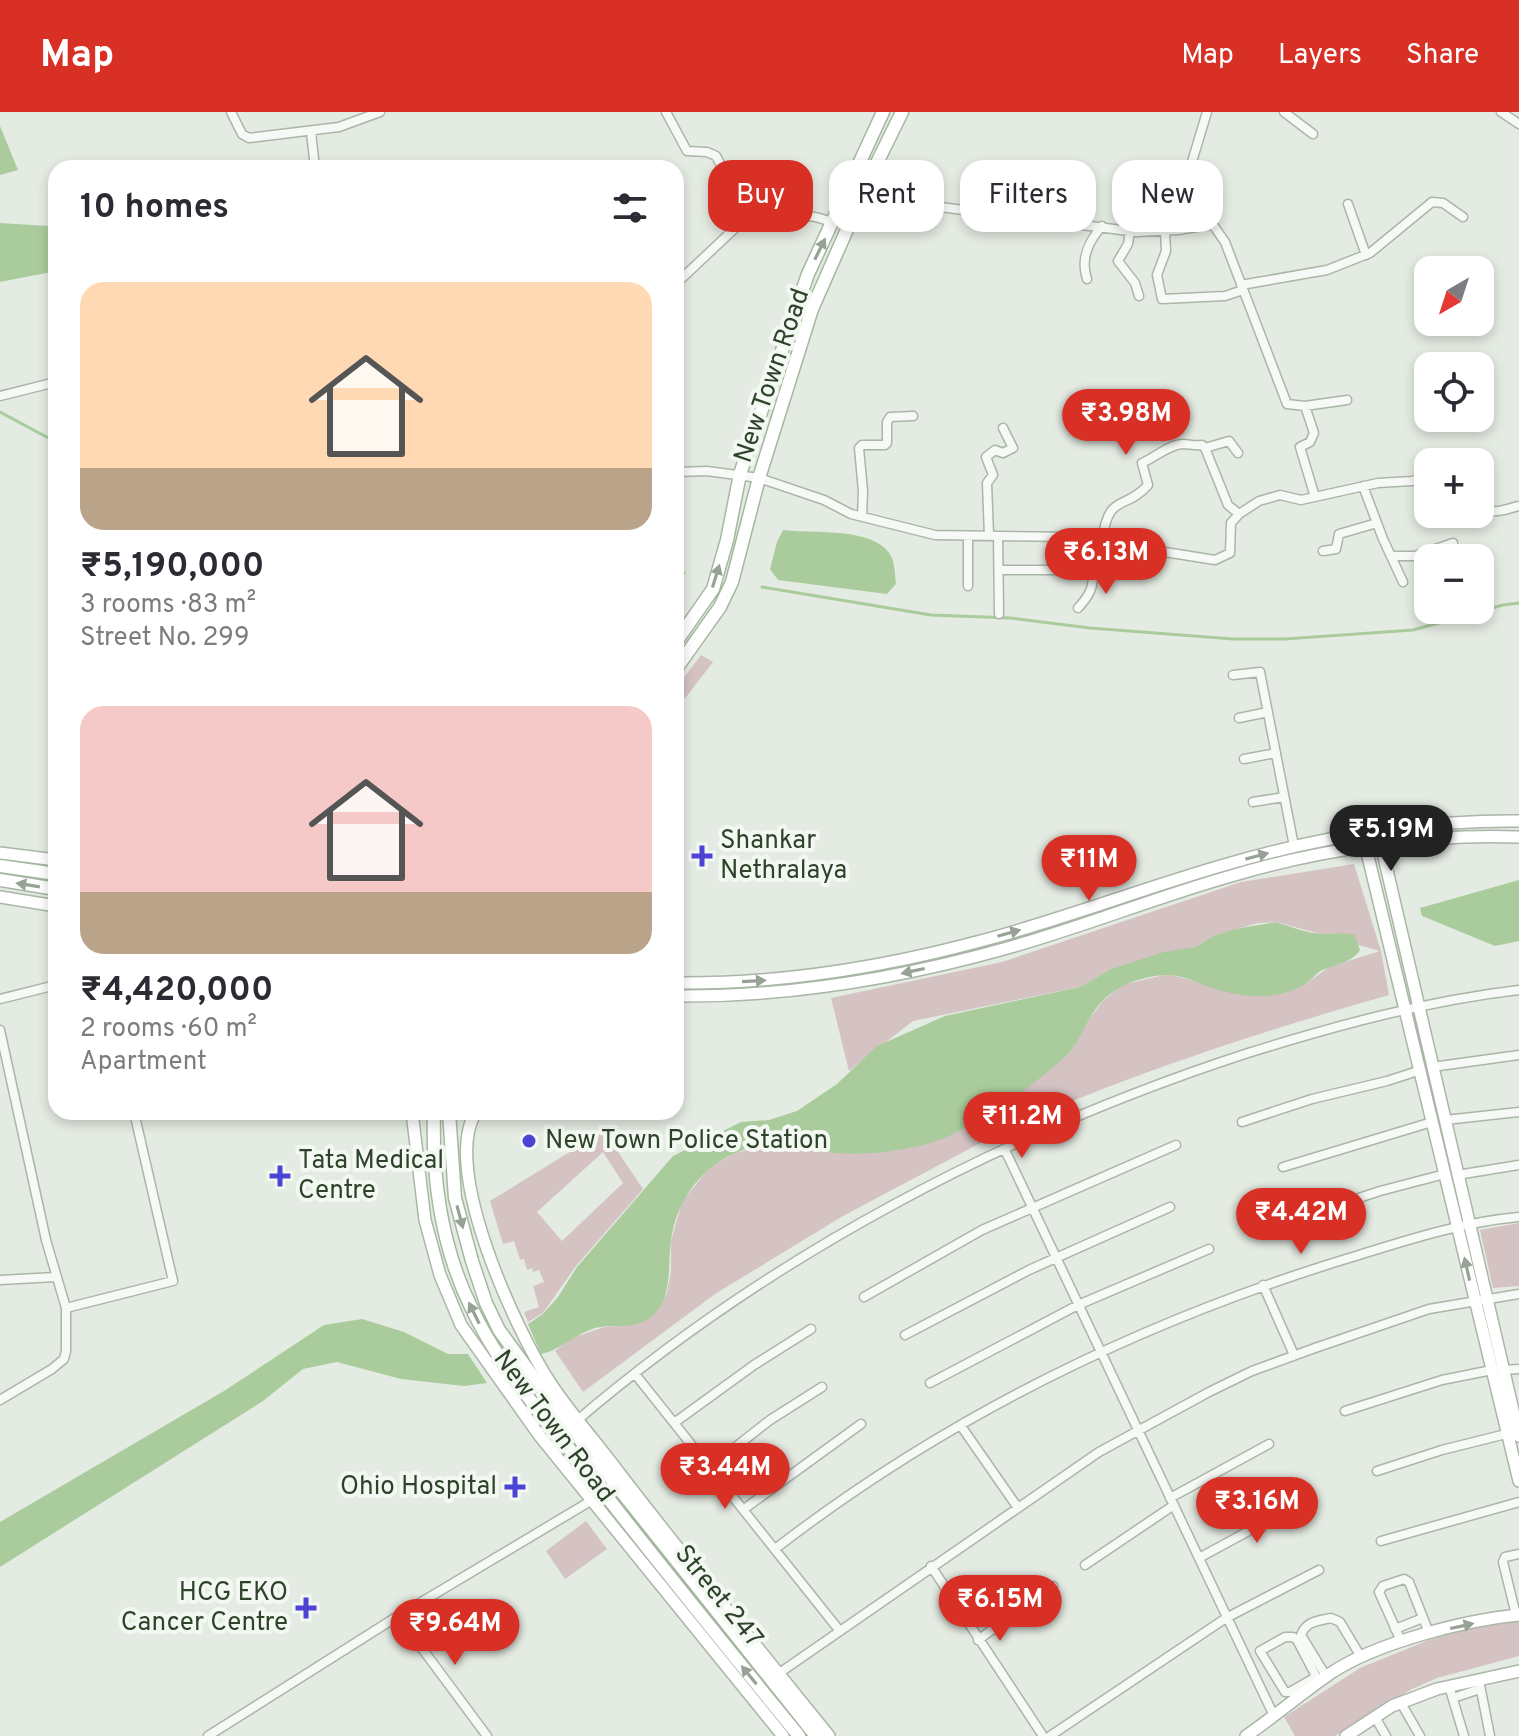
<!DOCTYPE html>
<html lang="en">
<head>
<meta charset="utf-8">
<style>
  body { margin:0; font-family:Overpass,sans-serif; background:#f2f2f3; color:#2b2b33; height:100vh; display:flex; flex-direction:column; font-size:30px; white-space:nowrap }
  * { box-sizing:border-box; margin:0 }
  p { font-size:26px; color:#7c7c81 }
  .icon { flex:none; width:44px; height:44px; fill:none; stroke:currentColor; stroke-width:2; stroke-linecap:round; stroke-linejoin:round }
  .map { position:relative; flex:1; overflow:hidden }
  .side { position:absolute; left:48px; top:48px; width:636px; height:960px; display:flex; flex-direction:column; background:#fff; border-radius:24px; box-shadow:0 4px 12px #0003 }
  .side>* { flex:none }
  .hud { position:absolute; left:708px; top:48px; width:690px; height:72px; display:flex; gap:16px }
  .needle { width:52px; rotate:219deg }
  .buttons { position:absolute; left:1414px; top:144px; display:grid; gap:16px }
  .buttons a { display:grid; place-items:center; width:80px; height:80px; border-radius:16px; background:#fff; box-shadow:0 4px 12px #0003; font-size:40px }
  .price { position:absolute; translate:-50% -68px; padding:0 18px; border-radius:28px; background:#d93025; color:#fff; font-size:26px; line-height:52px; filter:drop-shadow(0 2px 4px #0008) }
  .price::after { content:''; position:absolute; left:50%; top:48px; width:24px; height:18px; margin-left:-12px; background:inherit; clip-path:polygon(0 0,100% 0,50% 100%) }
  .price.current { background:#222; color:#fff }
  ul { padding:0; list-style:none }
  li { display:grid; align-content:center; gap:16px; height:424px; padding:0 32px }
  li span { display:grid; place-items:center; height:248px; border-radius:24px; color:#555 }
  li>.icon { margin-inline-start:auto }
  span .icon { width:144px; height:144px; fill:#fffc; stroke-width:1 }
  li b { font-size:34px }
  h2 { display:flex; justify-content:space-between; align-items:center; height:96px; padding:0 32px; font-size:34px }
  .pill { padding:0 28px; border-radius:24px; background:#fff; box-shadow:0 4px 12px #0003; font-size:28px; line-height:72px }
  .pill.current { background:#d93025; color:#fff }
  header { display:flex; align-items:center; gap:48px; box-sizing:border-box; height:112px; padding:0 40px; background:#d93025; color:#fff }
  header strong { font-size:38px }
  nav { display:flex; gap:44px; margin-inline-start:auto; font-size:28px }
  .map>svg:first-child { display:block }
</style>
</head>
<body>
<header>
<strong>Map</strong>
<nav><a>Map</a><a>Layers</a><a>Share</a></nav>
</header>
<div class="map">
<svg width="1519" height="1624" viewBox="0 0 1519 1624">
  <rect width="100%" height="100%" fill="#e4ebe2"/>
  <!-- green -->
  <path fill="#d5c3c4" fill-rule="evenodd" d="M701,543L713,550L676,598V576Z
    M1354,752L1381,839L1389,883C1260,920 1132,961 1010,1016L1001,996L1067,943L1092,903L1103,889L1122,873L1168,862L1200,871L1304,873L1329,855L1380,839L1277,810L1258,811L1213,824L1196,835L1111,857L1080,875L913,909L849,959L831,886L1002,850L1241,770Z
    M978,1009L988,1027L843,1104L715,1182L583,1280L555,1239L572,1226L604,1215L621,1214L661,1191L667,1181L671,1159V1129L682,1090L709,1056L733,1042L776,1029L797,1034L892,1039Z
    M604,1019L643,1077L576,1154L543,1201L528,1210L524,1200L539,1195L533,1174L544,1170L539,1158L533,1160L532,1156L527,1158L524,1147L520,1148L514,1129L503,1132L490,1089ZM603,1040L623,1071L562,1129L537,1100Z
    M1519,1111V1174L1493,1176L1480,1118Z
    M586,1409L607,1437L565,1467L546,1439Z
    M1519,1502V1544L1437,1566L1412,1577L1335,1624H1295L1284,1605L1360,1556L1429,1528Z"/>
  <!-- water -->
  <path fill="#aacc9c" d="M0,14L18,58L0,63Z
    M56,110V159L0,170V111L48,114Z
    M783,418C813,422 878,414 892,446C895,454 895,464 896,472L887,482L778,468L770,457L777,430Z
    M1519,768V829L1495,834L1422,804L1420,796Z
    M1276,810C1292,815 1306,821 1322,822C1334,823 1342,819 1355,823L1360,838C1351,852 1333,852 1319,860C1314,864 1310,869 1305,872C1274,891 1237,885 1206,874C1194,869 1178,862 1165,863C1135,865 1105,878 1090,906C1082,920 1076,935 1064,946C1030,976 995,1000 955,1021C921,1039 863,1045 825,1040C809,1038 793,1030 777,1030C764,1029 743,1038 731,1043C698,1059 676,1092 671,1128C667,1156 675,1194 643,1210C629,1217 610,1212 595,1216C575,1222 561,1238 541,1242L528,1212L543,1202L558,1185L577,1155L673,1044L741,1010L769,1008L797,999L837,972L877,934L945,904L1080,875L1111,857L1164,840L1196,835L1213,824L1235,817Z
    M362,1207L404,1220L448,1242H468L487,1271L464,1274L401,1267L337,1250L303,1257L263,1289L0,1455V1410L224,1279L324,1213Z"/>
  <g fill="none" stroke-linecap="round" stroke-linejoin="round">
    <!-- stream -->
    <path stroke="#aacc9c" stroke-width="3" d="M0,300L56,330
      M676,460L684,461
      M762,475L931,503L1010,506L1090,516L1233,527H1285L1413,518L1503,493L1519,491"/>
    <defs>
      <path id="street" d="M231,0L242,22L249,26L339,15L380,0
        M666,0L687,39L707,40L716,44L748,104C779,111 798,95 833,111
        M1284,0L1313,22
        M1501,0L1519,12
        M311,20L315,56
        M877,87L1137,120L1178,118L1208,113L1211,106L1196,87L1191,53L1207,0
        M1348,92L1366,143
        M1211,110L1225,130L1287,292L1305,294L1347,288
        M1130,119L1128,132L1118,149L1135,171L1139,184
        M1165,119L1166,139L1157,163L1162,187L1225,184L1243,178
        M681,167L748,104
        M1087,167C1080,146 1089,129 1102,114
        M1241,173L1327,158L1370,141L1432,90L1443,91L1463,105
        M0,284L56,270
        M1305,294L1314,321L1310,330L1300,335L1315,385
        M1238,341L1229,329L1205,336L1228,393L1239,402
        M676,360L707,359L759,366L824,388L851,402L935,423L1071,425L1215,448L1230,441L1231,411L1239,402L1259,389L1280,383L1301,388L1378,371L1412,369L1428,365
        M1363,374L1383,427L1403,470
        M1480,390C1488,406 1505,397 1519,394
        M862,404L863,379L859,336L862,333H885L887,331V310L890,305L913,304
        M989,424L987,371L993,363L986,345L995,338L1003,341L1013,336L1003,316
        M998,424L999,502
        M968,425V474
        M1102,429C1109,379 1124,400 1148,373L1142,351C1154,346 1170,332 1183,332C1189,332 1194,334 1202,333L1205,336
        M1323,439L1336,437L1339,422L1377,411
        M1393,444H1415L1453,431
        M999,458H1091L1094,455L1098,429
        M1072,458L1073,425
        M1078,496C1090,483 1094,475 1093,457
        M1233,563L1260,560L1294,734
        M1239,606L1268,600
        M1244,647L1276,641
        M1253,690L1284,685
        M0,887L56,873
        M0,918L46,1128L66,1196V1239L64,1247L52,1257L0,1288
        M1432,955L1519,943
        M1445,1008L1519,1000
        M1242,1010L1312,987L1387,969L1421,958
        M1005,1038L1274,1604
        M1283,1055L1432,1010
        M1457,1063L1519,1053
        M1286,1110L1380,1079L1445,1062
        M0,1168L55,1165
        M1263,1173L1294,1243
        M864,1185L982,1118L1176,1033
        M66,1196L173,1169L134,1000
        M905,1223L1029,1158L1170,1095
        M1504,1258L1519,1257
        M635,1262L839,1518
        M930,1271L1078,1193L1209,1137
        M1345,1299L1442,1268L1492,1258
        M674,1311L754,1253L811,1217
        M573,1312C768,1144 1005,1020 1248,941C1338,913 1426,889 1519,878
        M961,1314L1018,1396
        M710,1355L770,1308L822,1275
        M1377,1359L1442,1338L1506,1322
        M1170,1386L1269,1332
        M744,1397L861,1312
        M1381,1429L1519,1390
        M775,1437C946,1305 1143,1209 1349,1146C1404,1129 1461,1110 1519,1105
        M1199,1446L1300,1391
        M1085,1453L1174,1393
        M931,1454L1043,1624
        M1516,1503L1503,1450L1505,1445L1519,1442
        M398,1504L487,1624
        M1395,1517L1423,1506
        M978,1528L1053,1474
        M1401,1529L1379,1480L1383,1474L1404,1467L1409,1470L1429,1521
        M775,1564L1099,1340L1209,1280L1252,1259L1315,1236L1429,1197L1519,1182
        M1326,1564L1301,1523C1306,1509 1318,1509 1331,1506L1340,1510L1361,1545
        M1316,1565L1290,1580H1285L1260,1539L1285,1525H1293L1297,1528L1319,1570
        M1479,1568L1490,1624
        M1449,1574L1464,1624
        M1453,1586L1480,1577
        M1401,1591L1420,1624
        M1375,1605L1386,1624
        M208,1624L398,1504L604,1381
        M1050,1624L1226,1506L1319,1458"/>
      <path id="secondary" d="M1380,728L1519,1324
        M1365,732L1519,1369
        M0,741L56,748
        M0,785L56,794
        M676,871C782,872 886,855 988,827C1070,805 1149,774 1231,751C1324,724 1422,708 1519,709
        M676,884C790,885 902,866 1011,835C1085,814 1157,785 1231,764C1317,738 1429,721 1519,725
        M412,1000L425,1108L440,1163L461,1213L539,1323L783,1624
        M476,1000C440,1056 517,1221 551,1272C571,1302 596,1330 617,1358C686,1448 758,1536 829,1624
        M1246,1624C1275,1604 1302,1581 1331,1561C1376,1531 1465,1508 1519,1503
        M1346,1624L1392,1594L1437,1577L1519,1559"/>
      <path id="primary" d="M676,530L713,477L727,428L740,362L808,162L883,0
        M676,557L720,495L732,470L759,366L812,197L871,63L902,0
        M0,754L56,762
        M0,768L56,777
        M434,1000C432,1067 441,1134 471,1195C499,1255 545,1306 586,1358C656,1448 727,1536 799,1624
        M449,1000L455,1086L472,1149L486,1191L499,1218L570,1315L816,1624"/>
    </defs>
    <!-- street casing -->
    <use href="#street" stroke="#aab6a7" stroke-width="11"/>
    <!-- secondary casing -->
    <use href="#secondary" stroke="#aab6a7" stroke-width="14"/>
    <!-- primary casing -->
    <use href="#primary" stroke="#a6b7a1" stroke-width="15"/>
    <!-- street -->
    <use href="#street" stroke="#f6f9f5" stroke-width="8"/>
    <!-- secondary -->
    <use href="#secondary" stroke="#fff" stroke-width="11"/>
    <!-- primary -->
    <use href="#primary" stroke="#fff" stroke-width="12"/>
  </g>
  <!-- one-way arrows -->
  <defs><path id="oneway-solid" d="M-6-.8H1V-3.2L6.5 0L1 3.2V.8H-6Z" transform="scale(2)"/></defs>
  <g fill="#96a294">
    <use href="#oneway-solid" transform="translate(820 137) rotate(-64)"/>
    <use href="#oneway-solid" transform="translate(716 464) rotate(-73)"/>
    <use href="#oneway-solid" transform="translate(1257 744) rotate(-15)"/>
    <use href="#oneway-solid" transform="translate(28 773) rotate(-171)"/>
    <use href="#oneway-solid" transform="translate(1009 821) rotate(-16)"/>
    <use href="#oneway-solid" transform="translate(913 859) rotate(168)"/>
    <use href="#oneway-solid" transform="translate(754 869) rotate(-3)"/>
    <use href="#oneway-solid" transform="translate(460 1105) rotate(75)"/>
    <use href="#oneway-solid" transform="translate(1467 1157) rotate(-103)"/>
    <use href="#oneway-solid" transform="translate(474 1201) rotate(-116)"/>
    <use href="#oneway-solid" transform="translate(1462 1514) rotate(-12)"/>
    <use href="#oneway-solid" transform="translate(749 1563) rotate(-129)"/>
  </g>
  <!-- markers -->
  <g fill="#4b44d4" stroke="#f4f8f2" stroke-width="3">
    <path d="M698 732h8v8h8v8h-8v8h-8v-8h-8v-8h8z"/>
    <circle cx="529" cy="1029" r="8"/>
    <path d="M276 1052h8v8h8v8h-8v8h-8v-8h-8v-8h8z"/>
    <path d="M511 1363h8v8h8v8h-8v8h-8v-8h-8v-8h8z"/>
    <path d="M302 1484h8v8h8v8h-8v8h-8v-8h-8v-8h8z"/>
  </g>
  <g text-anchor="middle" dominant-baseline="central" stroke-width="8" stroke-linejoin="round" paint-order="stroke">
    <!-- street labels -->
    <g font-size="26" fill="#2e442a" stroke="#f4f8f2">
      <text transform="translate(773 264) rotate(-71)">New Town Road</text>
      <text transform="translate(553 1315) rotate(53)">New Town Road</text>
      <text transform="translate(718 1485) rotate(51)">Street 247</text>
    </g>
    <!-- poi labels -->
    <g font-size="26" fill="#2e442a" stroke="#f4f8f2" text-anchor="start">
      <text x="720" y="729">Shankar<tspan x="720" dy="30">Nethralaya</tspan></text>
      <text x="545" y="1029">New Town Police Station</text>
      <text x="298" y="1049">Tata Medical<tspan x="298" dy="30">Centre</tspan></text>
      <text x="497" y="1375" text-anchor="end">Ohio Hospital</text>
      <text x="288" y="1481" text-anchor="end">HCG EKO<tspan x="288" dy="30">Cancer Centre</tspan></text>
    </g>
  </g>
</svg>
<div class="buttons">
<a><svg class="needle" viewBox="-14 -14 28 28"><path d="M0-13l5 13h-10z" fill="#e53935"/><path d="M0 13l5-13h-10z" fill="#7c7c81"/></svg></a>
<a><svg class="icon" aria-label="locate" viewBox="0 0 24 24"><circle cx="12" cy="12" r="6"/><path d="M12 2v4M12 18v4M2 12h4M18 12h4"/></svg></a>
<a>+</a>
<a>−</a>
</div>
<b class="price" style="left:1126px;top:345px">₹3.98M</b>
<b class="price" style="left:1106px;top:484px">₹6.13M</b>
<b class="price current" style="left:1391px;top:761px">₹5.19M</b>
<b class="price" style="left:1089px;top:791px">₹11M</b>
<b class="price" style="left:1022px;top:1048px">₹11.2M</b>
<b class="price" style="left:1301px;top:1144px">₹4.42M</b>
<b class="price" style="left:725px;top:1399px">₹3.44M</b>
<b class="price" style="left:1257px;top:1433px">₹3.16M</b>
<b class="price" style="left:1000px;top:1531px">₹6.15M</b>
<b class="price" style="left:455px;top:1555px">₹9.64M</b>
<div class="hud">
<a class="pill current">Buy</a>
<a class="pill">Rent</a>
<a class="pill">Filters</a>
<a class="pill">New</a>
</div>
<section class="side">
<h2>10 homes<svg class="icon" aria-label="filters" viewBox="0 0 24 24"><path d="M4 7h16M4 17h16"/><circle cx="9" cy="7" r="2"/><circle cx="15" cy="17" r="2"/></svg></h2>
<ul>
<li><span style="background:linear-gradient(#ffd9b3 75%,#b9a48a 0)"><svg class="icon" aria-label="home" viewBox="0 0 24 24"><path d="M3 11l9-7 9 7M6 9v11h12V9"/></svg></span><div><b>₹5,190,000</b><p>3 rooms · 83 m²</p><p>Street No. 299</p></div></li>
<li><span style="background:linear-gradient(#f6c9c9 75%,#b9a48a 0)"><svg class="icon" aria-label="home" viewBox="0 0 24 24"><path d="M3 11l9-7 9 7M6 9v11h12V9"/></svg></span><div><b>₹4,420,000</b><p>2 rooms · 60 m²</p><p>Apartment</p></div></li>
</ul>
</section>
</div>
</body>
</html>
